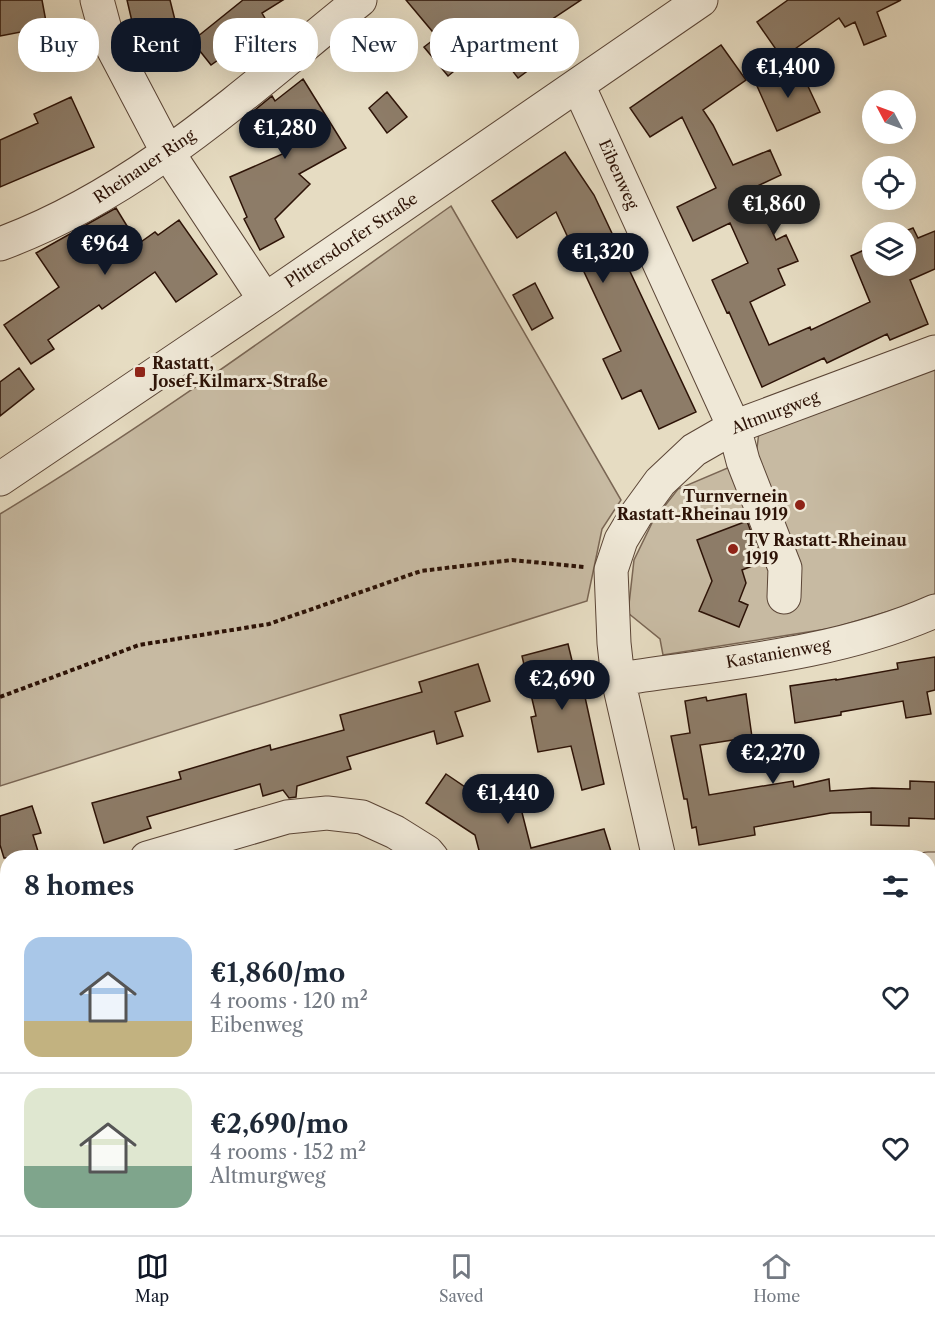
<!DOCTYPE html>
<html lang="en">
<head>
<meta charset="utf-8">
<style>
  body { margin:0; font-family:"Libre Caslon Text",serif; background:#f2f2f3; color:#1f2937; height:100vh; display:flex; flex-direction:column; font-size:22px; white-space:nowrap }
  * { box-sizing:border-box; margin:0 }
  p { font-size:20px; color:#747a83 }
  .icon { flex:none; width:33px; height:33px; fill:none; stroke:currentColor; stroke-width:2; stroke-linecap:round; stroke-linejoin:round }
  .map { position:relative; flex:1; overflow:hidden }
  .side { position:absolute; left:0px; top:850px; width:936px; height:386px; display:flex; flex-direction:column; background:#fff; border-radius:24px 24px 0 0; box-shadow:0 6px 24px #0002 }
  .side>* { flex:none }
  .banner { position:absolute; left:18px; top:18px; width:600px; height:54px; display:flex; gap:12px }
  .needle { width:39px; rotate:311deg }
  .controls { position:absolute; left:862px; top:90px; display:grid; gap:12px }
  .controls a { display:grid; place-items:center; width:54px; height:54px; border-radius:50%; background:#fff; box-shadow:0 6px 24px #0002; font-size:30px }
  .price { position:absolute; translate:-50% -51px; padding:0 14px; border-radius:21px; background:#111827; color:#fff; font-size:20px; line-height:39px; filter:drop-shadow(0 2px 3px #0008) }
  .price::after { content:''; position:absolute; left:50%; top:36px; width:18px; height:14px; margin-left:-9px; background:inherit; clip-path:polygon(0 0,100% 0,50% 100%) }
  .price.active { background:#222; color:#fff }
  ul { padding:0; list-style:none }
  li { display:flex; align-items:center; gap:18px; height:150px; padding:0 24px }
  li+li { border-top:2px solid #e0e1e3 }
  li span { display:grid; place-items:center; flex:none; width:168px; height:120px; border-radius:18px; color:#555 }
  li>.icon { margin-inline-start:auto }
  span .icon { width:72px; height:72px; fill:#fffc; stroke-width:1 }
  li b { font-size:26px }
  h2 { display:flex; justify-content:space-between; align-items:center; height:72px; padding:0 24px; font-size:26px }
  .pill { padding:0 21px; border-radius:24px; background:#fff; box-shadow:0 6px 24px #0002; font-size:21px; line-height:54px }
  .pill.active { background:#111827; color:#fff }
  .menu { display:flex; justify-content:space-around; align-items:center; height:84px; border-top:2px solid #e0e1e3; background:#fff; font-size:16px; color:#747a83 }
  .menu a { display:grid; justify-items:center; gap:3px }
  .menu .active { color:#111827 }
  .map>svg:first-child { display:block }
</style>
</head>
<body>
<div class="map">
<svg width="935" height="1235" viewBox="0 0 935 1235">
  <rect width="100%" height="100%" fill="#e6dcc2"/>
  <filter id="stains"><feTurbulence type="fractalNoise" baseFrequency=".00333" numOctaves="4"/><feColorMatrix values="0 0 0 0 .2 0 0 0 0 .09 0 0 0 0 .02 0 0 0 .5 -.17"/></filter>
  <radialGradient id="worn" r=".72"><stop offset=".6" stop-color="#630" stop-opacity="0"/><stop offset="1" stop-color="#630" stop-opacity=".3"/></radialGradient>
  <!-- green -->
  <path fill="#c7baa2" stroke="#7a6654" stroke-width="1.5" d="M451,206L621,500L602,529L587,601L0,786V514C156,420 303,311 451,206Z
    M935,368V594L903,607L833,628L663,655L660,639L628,613L634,560L653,521L678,489L756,456L759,432Z"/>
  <!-- building -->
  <path fill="#8d7c68" stroke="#2d1307" stroke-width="1.5" d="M0,0H42L47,27L0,36Z
    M127,0H170L175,20L134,30Z
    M243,0H283L262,13L266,20L252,31L253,33L244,40L246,42L223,60L221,58L211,65L192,41Z
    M406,0H581L536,30L553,52L518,78L490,42L448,76L424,47L437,37Z
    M788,0H901L877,12L886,36L864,45L855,22L845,27L839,18L782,58L757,22Z
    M721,45L746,80L703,110L713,125L733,165L770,150L781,175L753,188L776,240L786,235L798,261L778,269L785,285L750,302L769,345L810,327L811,330L870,302L851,256L873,246V266H906V232H903L913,228L918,238L935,231V269L910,280L928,324L890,340L887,334L827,363L824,358L762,387L729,312L727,313L712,280L748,263L730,223L693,241L677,207L716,188L682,117L650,137L630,108Z
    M799,67L820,112L777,131L757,86Z
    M303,79L346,148L299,174L310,184L275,219L284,237L260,250L244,219L247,217L230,177L287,152L255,110L272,96L275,101Z
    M387,92L407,117L387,133L369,108Z
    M71,97L94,147L0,187V140L38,123L34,114Z
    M565,152L594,195L696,412L659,429L641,390L622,399L603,359L621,351L556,212L517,238L492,201Z
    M116,208L138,244L155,232L158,235L179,220L217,274L176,302L155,272L102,309L99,305L48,340L54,349L31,364L4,325L59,287L36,253Z
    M535,283L553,318L532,330L513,295Z
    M19,368L34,389L0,416V382Z
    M747,521L762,562L742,570L746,583L739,601L748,605L739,627L699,611L712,581L697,540Z
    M568,644L581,698L585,697L604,784L582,790L571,746L538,752L531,717L536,716L522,656Z
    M935,657V690L927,692L931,714L906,718L903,701L841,712V715L795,723L790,686L836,679V680L898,669L897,663Z
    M478,664L490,701L455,712L463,736L437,744L434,731L347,757L351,769L297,786L296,797L289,798L283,790L263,796L260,784L147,817L151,828L104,843L92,803L181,779L179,772L270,745L271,750L344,730L340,715L422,692L419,682Z
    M746,694L752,737L700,745L709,795L793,781L794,787L829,779L830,791L872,788L910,789V781L935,782V819L909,818V826L871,825V812L831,813L754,827L755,835L699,845L696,827L692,828L687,799H684L671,736L690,733L685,701L706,697L707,701Z
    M446,774L465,787L467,798L515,785L531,848L604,829L613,858H481L475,835L426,803Z
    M32,806L41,833L33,835L40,858H4L0,845V816Z"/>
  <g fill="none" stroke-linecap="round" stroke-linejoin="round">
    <defs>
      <path id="minor" d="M97,0L107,37L168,153L265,300
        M578,85L734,427L743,461L785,568L784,597
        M0,244C137,194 248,90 360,0
        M0,479L265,300L701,0
        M618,679C724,663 836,655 935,611
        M147,858L287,817L327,813L362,817L395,832L427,852L432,858
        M659,858L618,679L614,643L611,570L621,540L636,515L660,482L694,450L734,427L935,352
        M928,869H935
        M0,903L8,901
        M928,1055L935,1063
        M0,1122L8,1121
        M93,1228L94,1235
        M384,1228L387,1235
        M720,1228L728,1235"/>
    </defs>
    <!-- minor casing -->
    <use href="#minor" stroke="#5b4536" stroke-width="35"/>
    <!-- path -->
    <path stroke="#2d1307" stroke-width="4" stroke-dasharray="4.5 3" stroke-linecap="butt" d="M0,697L139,645L269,624L421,571L512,560L584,567
      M928,1177L935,1173
      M821,1235L836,1228"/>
    <!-- minor -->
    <use href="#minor" stroke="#efe8d7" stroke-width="33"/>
  </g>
  <!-- markers -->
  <g fill="#8f2418" stroke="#efe8d7" stroke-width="2">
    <rect x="134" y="366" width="12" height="12" rx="3"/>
    <circle cx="800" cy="505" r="6"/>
    <circle cx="733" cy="549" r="6"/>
  </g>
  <g text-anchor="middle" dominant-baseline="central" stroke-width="6" stroke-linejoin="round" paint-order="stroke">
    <!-- street labels -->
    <g font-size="16" fill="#2d1307" stroke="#efe8d7">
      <text transform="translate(144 166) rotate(-34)">Rheinauer Ring</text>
      <text transform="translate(619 174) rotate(66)">Eibenweg</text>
      <text transform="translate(351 240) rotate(-34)">Plittersdorfer Straße</text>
      <text transform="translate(775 412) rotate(-21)">Altmurgweg</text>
      <text transform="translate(778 653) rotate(-10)">Kastanienweg</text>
    </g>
    <!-- poi labels -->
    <g font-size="16" font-weight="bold" fill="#2d1307" stroke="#efe8d7" text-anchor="start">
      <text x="152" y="363">Rastatt,<tspan x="152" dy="18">Josef-Kilmarx-Straße</tspan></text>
      <text x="788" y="496" text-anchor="end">Turnvernein<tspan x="788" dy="18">Rastatt-Rheinau 1919</tspan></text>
      <text x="745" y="540">TV Rastatt-Rheinau<tspan x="745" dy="18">1919</tspan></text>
    </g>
  </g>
  <rect width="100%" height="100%" filter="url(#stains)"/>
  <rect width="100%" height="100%" fill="url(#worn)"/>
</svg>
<div class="controls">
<a><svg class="needle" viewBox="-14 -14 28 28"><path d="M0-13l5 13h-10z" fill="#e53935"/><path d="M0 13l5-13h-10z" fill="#747a83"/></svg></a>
<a><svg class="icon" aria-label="locate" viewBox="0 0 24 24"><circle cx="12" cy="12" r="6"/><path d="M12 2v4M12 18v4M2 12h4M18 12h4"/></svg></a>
<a><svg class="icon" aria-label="layers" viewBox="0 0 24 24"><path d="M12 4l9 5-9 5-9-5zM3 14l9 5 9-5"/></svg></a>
</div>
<b class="price" style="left:788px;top:99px">€1,400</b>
<b class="price" style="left:285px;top:160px">€1,280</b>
<b class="price active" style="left:774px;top:236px">€1,860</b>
<b class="price" style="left:105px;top:276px">€964</b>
<b class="price" style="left:603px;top:284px">€1,320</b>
<b class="price" style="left:562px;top:711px">€2,690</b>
<b class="price" style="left:773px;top:785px">€2,270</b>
<b class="price" style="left:508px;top:825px">€1,440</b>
<div class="banner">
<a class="pill">Buy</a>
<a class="pill active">Rent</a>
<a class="pill">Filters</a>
<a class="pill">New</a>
<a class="pill">Apartment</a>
</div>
<section class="side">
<h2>8 homes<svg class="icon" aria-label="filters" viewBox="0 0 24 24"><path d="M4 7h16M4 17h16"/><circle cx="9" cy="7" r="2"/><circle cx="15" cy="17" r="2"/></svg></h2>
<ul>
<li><span style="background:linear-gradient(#a9c7e8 70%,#c2b280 0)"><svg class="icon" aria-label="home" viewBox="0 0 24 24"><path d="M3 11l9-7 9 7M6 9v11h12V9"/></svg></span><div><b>€1,860/mo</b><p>4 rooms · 120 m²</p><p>Eibenweg</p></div><svg class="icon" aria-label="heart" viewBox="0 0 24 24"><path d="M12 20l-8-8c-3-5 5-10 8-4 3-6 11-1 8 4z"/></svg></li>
<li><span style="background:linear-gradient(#dfe7d0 65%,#7fa58c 0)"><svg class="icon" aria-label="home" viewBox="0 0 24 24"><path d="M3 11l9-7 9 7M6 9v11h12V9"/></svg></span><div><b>€2,690/mo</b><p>4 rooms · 152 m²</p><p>Altmurgweg</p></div><svg class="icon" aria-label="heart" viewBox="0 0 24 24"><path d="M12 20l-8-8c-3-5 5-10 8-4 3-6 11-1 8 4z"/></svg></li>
</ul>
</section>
</div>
<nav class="menu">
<a class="active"><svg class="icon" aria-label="map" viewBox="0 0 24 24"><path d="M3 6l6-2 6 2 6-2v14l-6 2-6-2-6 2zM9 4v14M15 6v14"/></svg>Map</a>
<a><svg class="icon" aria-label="saved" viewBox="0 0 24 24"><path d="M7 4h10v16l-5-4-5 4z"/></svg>Saved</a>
<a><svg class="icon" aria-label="home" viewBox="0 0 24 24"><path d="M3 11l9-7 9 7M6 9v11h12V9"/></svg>Home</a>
</nav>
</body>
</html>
